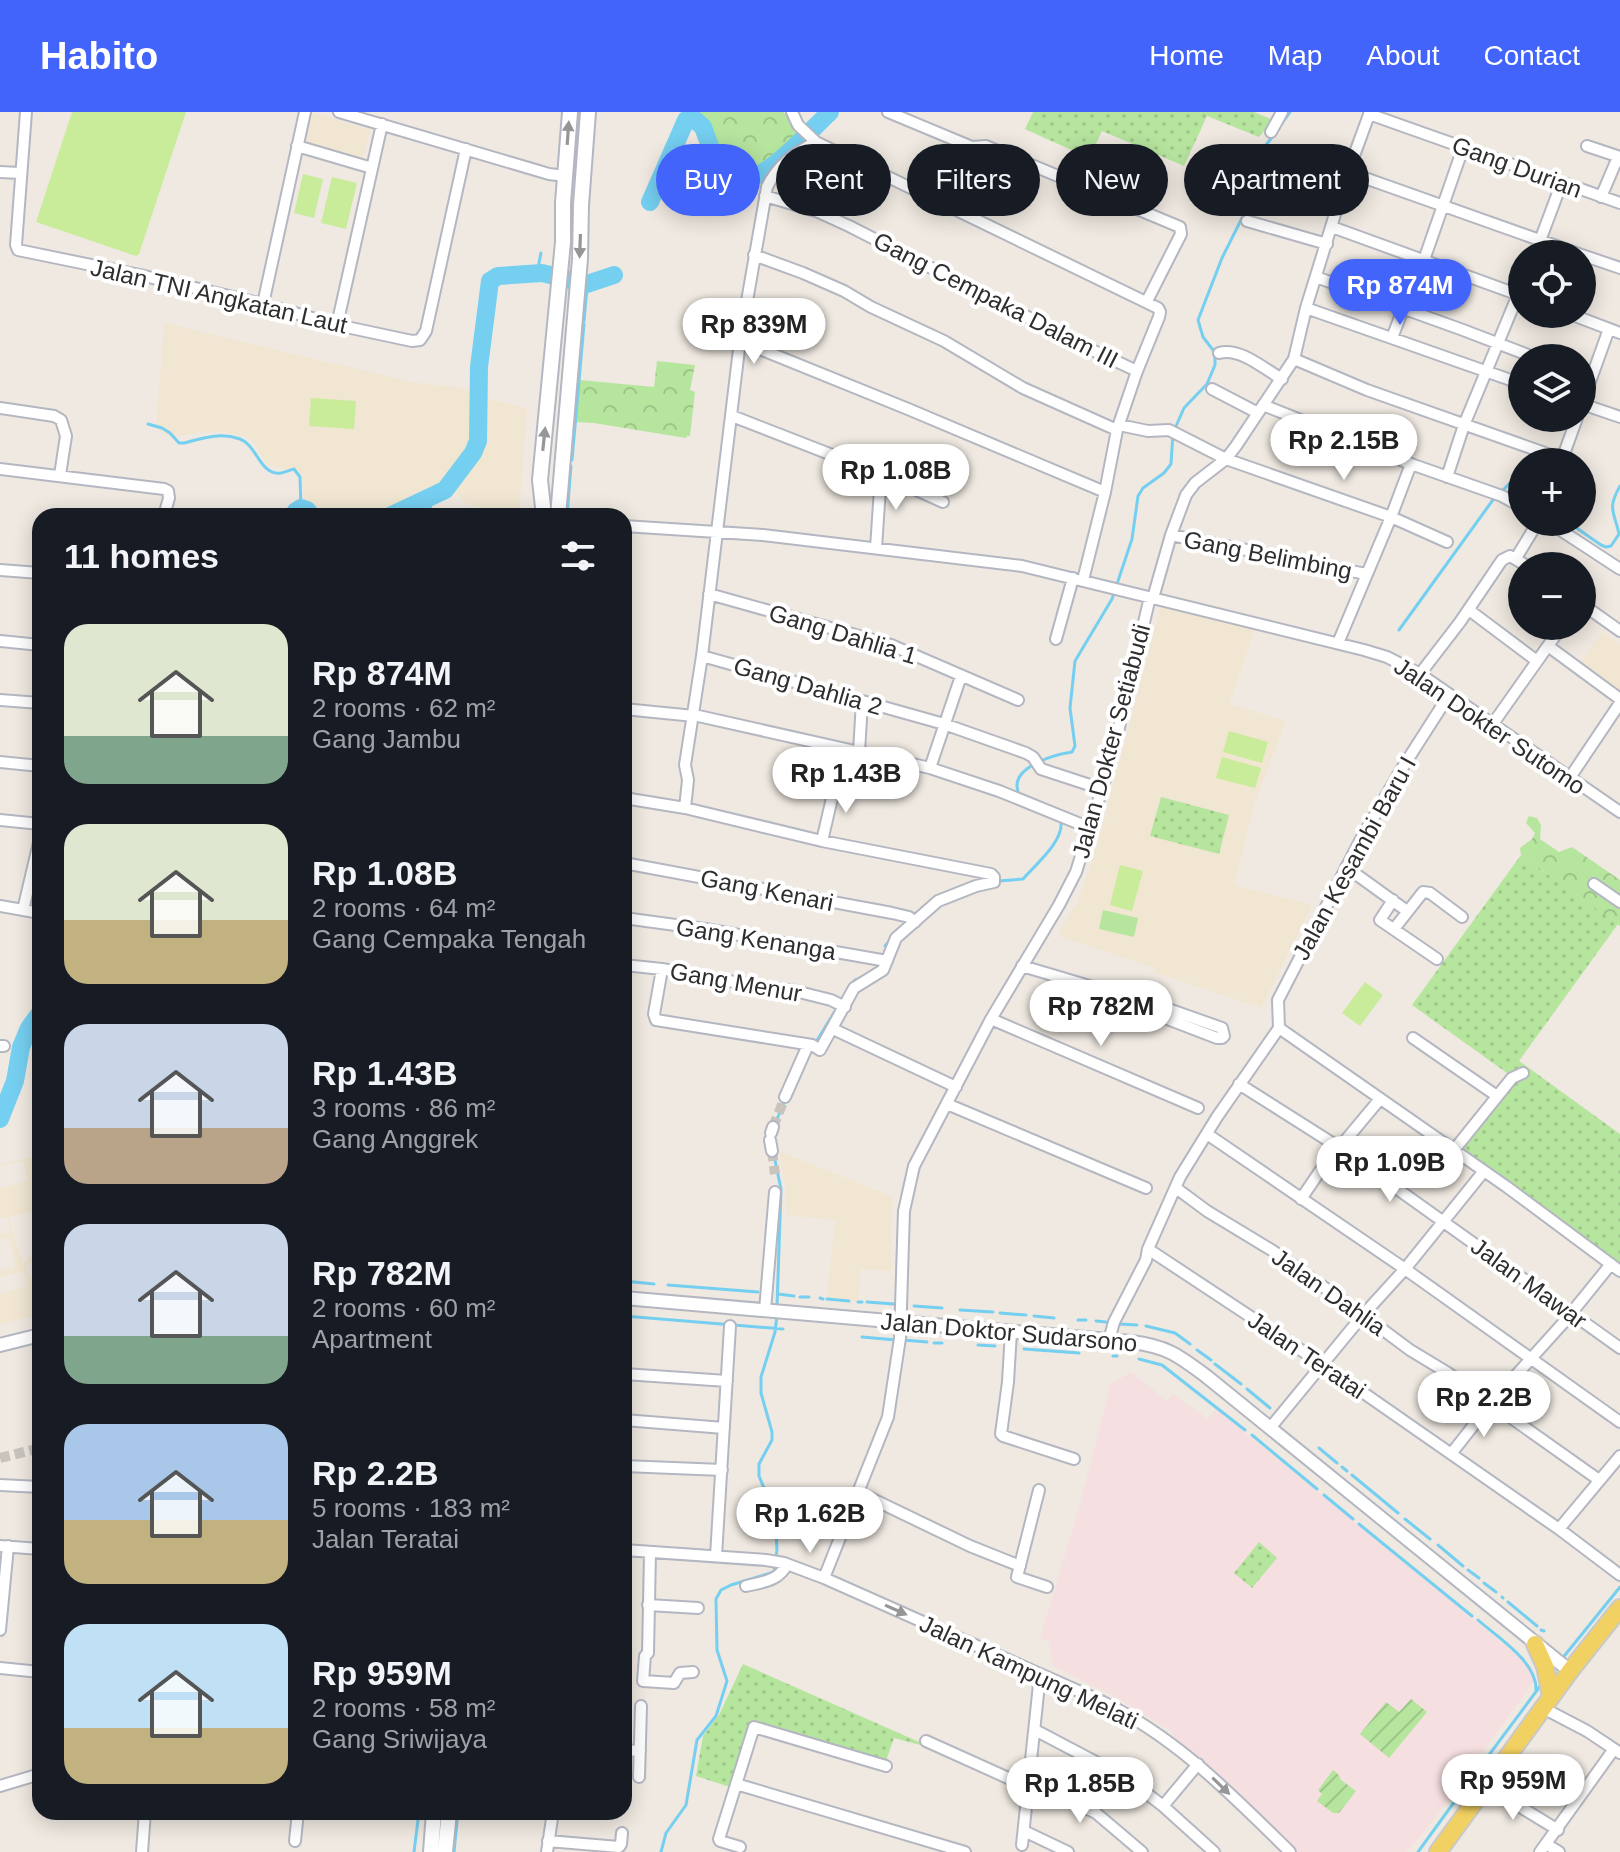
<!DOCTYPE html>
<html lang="en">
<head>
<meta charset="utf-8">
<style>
  body { margin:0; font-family:Helvetica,sans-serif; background:#242831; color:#f1f3f6; height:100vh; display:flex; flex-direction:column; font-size:30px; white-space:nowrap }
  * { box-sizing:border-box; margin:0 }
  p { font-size:26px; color:#9ea1a6 }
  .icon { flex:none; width:44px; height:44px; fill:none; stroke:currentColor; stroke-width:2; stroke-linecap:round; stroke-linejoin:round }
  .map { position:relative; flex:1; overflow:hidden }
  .sheet { position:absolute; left:32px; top:396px; width:600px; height:1312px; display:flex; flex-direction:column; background:#171b24; border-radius:24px; box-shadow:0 4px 20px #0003 }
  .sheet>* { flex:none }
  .top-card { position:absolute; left:656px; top:32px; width:760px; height:72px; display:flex; gap:16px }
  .buttons { position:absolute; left:1508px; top:128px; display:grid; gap:16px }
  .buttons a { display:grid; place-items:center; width:88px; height:88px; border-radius:50%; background:#171b24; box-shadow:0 4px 20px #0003; font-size:40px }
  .price { position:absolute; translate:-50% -68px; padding:0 18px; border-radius:28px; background:#fff; color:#222; font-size:26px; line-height:52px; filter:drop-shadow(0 2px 4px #0008) }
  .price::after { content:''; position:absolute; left:50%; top:48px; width:24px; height:18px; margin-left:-12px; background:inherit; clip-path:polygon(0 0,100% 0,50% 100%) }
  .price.on { background:#4264fb; color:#fff }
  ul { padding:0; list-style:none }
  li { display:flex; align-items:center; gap:24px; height:200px; padding:0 32px }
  li span { display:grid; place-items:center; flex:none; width:224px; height:160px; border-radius:24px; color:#555 }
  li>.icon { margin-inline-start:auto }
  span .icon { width:96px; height:96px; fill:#fffc; stroke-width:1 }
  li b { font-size:34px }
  h2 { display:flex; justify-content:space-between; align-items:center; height:96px; padding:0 32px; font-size:34px }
  .tag { padding:0 28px; border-radius:36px; background:#171b24; box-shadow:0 4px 20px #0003; font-size:28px; line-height:72px }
  .tag.on { background:#4264fb; color:#fff }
  header { display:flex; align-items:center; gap:48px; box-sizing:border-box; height:112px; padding:0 40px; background:#4264fb; color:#fff }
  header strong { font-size:38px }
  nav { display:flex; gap:44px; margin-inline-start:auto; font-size:28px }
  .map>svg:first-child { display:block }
</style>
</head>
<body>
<header>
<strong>Habito</strong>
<nav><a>Home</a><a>Map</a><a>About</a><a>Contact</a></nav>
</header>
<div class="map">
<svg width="1620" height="1740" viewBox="0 0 1620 1740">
  <defs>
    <pattern id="grass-dots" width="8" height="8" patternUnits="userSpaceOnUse" patternTransform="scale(2)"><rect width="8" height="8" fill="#b6e59e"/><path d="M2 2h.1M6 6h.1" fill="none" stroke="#9dc588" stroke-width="1.8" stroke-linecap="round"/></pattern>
    <pattern id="forest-crowns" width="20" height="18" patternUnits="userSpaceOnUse" patternTransform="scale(2)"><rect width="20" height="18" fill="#b6e59e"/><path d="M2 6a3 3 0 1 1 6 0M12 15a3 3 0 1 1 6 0" fill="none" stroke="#9dc588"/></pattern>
    <pattern id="garden-furrows" width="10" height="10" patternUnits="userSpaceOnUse" patternTransform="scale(2)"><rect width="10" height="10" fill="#b6e59e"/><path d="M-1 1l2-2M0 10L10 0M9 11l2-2" fill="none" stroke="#9dc588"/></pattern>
  </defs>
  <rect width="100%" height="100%" fill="#efe9e1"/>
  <!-- education -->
  <path fill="#f0e6d1" d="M311,0L370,18L362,49L302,33Z
    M164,211L411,270L470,277L481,285L527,296L519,401L486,397L465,391L456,382L436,386L430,384L384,404H316L304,393L303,371L299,360L273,355L266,351L253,330L245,325L223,320H207L170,325L156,317Z
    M1161,494L1255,517L1229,592L1286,609L1255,689L1235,771L1237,774L1312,793L1261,896L1154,860L1155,856L1144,852L1058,824L1064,811L1077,791L1098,731Z
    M1603,520L1620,532V584L1578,554Z
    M779,1039L893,1085L891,1117V1159L861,1157L858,1189L827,1187L835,1108L787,1103L785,1073Z
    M40,1043V1045L34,1047L38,1063H40V1065L32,1067L35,1082L40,1081V1097L9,1105L22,1151L26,1150V1146L40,1143V1148L26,1152L31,1169L40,1166V1202L0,1212V1182L28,1174L24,1160L0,1165V1158L16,1155L9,1126L0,1127V1117L2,1123L11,1120L7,1105L0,1106V1076L28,1069L23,1049L0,1054V1052Z"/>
  <!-- medical -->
  <path fill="#f5dfe0" d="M1131,1260L1167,1289L1173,1282L1208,1307L1216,1297L1534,1557V1569L1454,1680L1424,1720L1406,1740H1295L1178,1630L1169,1618L1118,1586L1053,1554L1049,1528L1040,1527L1084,1379L1082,1377L1085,1373L1111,1272Z"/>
  <!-- grass -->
  <path fill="url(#grass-dots)" d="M1033,0H1254L1273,8L1259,25L1207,4L1184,54L1102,19L1089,46L1025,17Z
    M1161,685L1229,703L1219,742L1150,724Z
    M1521,743L1618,812L1519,949L1620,1022V1154L1461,1040L1514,966L1412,893Z
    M1259,1430L1277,1446L1252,1476L1234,1461Z
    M743,1552L935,1637L894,1626L886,1649L752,1609L749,1611L730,1675L696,1664L703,1624L719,1603Z"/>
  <!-- forest -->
  <path fill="url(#forest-crowns)" d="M697,0H783L789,5L798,24C787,33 764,54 752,59C749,61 744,61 740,60C714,59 719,14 696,2Z
    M657,249L695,253L690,278L695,280L690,324H687L686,326L594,311L576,310L580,268L654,275Z
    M1529,704L1537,706L1541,713L1540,727L1559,740L1572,735L1620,768V814L1521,743L1520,736L1532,727L1535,721L1526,711Z"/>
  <!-- park -->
  <path fill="#b6e59e" d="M1103,798L1138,806L1134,825L1099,817Z"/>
  <!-- garden -->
  <path fill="url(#garden-furrows)" d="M1411,1587L1427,1600L1389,1646L1360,1622L1386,1590L1399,1600Z
    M1333,1658L1339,1663L1341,1668L1356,1679L1339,1701H1333L1317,1689L1322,1682L1318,1678Z"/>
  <!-- pitch -->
  <path fill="#c9ec9a" d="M72,0H186L139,142L136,144L36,110Z
    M303,62L323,67L314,106L294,101Z
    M332,65L357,71L346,117L321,111Z
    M311,286L356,289L354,317L309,314Z
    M1229,619L1268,630L1262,651L1223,640Z
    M1222,645L1261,656L1255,676L1216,666Z
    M1120,753L1143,759L1132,799L1110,793Z
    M1365,870L1383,883L1360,914L1342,901Z"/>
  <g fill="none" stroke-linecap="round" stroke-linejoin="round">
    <!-- stream -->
    <path stroke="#75cff0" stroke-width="3" d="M1279,15L1290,0
      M537,161L541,141
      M584,209L588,164
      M148,312L162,316L170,321L179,331H184C203,326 220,320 240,327C257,333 260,364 281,361C286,360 290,358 294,357L300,365L301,396
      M572,348L584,212
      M1501,380L1512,369L1522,368
      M428,386L433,404
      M567,404L571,354
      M1568,410L1601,433L1606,435L1611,434L1619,422C1614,399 1607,397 1620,374
      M1399,518L1495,385
      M1019,682C1007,656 1053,643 1072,640L1075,634L1070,596L1075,549L1112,487L1132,427L1138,384L1143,376L1164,361L1171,352L1173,321L1184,296L1207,272L1215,253V246L1213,238L1203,225L1198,208L1222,146L1261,68L1262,38L1273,24
      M999,769L1023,767C1036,752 1064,729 1061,709
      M885,834L893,825
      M851,873L855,868L864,864
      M816,930L837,896
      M775,1012L786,986
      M773,1039L781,1077L777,1195
      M624,1169L654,1172
      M668,1173L758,1180
      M778,1182L794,1184
      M800,1185H809
      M820,1186L823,1187
      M827,1187L849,1189
      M858,1190H862
      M867,1190L894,1192
      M914,1194L942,1196
      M960,1198L993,1200
      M1000,1201L1026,1203
      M624,1204L783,1217
      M1034,1204L1054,1206
      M1078,1208H1086
      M1096,1209L1106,1210
      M1119,1212L1137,1213
      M1146,1214L1175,1221L1190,1232
      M862,1225L896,1228
      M903,1228L927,1230
      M934,1231H942
      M978,1233L995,1234
      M1024,1237L1079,1241
      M1197,1238L1211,1248
      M1113,1244H1117
      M1139,1247L1162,1253L1245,1318
      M1215,1252L1241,1272
      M1247,1277L1270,1296
      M1252,1323L1317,1377
      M1319,1336L1337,1351
      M1342,1355L1347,1359
      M1352,1363L1398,1401
      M1324,1383L1353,1407
      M1405,1407L1430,1427
      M1359,1412L1472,1504
      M1438,1433L1463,1454
      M1468,1458L1479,1466
      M1484,1471L1496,1480
      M1502,1485L1503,1486
      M1508,1490L1537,1514
      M1478,1508C1497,1525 1538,1550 1536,1579
      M1541,1518L1544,1519
      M1561,1548L1620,1475
      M1474,1663L1541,1573
      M414,1740L419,1700
      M454,1740L458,1700
      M661,1740L666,1721L686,1693L697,1628L716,1604L727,1569L717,1538L716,1487L721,1478L731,1473L774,1460L777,1438L775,1403L759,1364V1352L772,1328V1320L761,1281V1265L775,1220L777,1203
      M1418,1740L1463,1678"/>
    <!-- river -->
    <path stroke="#75cff0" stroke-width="18" d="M650,90L686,8L694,7L703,15L715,48L724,62C734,65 747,69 756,64C780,53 810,19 830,0
      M293,404L296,399L301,396L307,398L312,404
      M390,404L445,378L473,341L478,329L479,255L490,169L498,164L542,161L587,172L614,163
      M0,1007L15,969L21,935L29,916L40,901"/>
    <!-- minor-tunnel -->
    <path stroke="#c8c4bd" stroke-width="10" stroke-dasharray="10 5" stroke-linecap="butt" d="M773,1015L785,985
      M772,1039L775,1062
      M0,1346L40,1336"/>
    <defs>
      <path id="minor" d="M26,0L16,133L18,138L140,163L263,192L337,213L412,229L420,228L426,219L466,37
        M339,0L549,62L565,64
        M792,0L798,13L816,30L1158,196L1160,200L1159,205L1137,259L1117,318L1105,380L1083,468
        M888,0L972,35L986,34L1180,115L1181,122L1147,189
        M1369,2L1620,91
        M1271,20L1282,0
        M297,34L372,56
        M1587,34L1620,45
        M0,60L20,61
        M1348,60L1579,142
        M1265,70L1340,88
        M765,84L816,99L849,114L1092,238L1137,259
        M1601,85L1615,52L1620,46
        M1247,109L1327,132
        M1332,115L1522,184
        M1535,142L1562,70
        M754,143L803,161L844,179L871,195L944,229L1023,276L1117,318
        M1582,143L1620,156
        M1424,148L1463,36
        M1316,165L1463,218L1536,246
        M263,192L305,0
        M1306,196L1522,272
        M1570,202L1620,221
        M337,213L382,12
        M1392,226L1422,147
        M740,229L908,297L1105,380
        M1219,241C1240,235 1264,257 1282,267
        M1294,247L1367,278L1562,347
        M1212,277L1258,301
        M1582,292L1609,217
        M1582,292L1620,305
        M1263,293L1411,352L1502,384L1522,395
        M0,296L54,304L61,308L66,324L60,363
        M732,304L881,362L943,390
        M1119,313L1148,319L1169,318L1226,347L1391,405L1447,430
        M1561,350L1577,306
        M0,357L164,377L168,379L169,386L164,404
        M1447,365L1464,313L1522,173
        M1548,410L1620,457
        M624,414L763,423L1022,454L1364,538L1387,545L1420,562L1620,700
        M1171,423L1366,462
        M876,436L881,362
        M1516,446L1538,410
        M0,458L40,461
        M709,482L891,533L1018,588
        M1153,486L1171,423L1186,383L1195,371L1226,347L1236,334L1294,247L1306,196L1348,60L1370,0
        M1582,492L1620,519
        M1469,498L1537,549
        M1056,527L1073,466
        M0,529L40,533
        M1338,531L1391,405L1411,352
        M1548,534L1620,587
        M702,544L740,229L767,75C778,52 795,41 816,30
        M1420,562L1460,510L1502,448L1510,444L1527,454
        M0,588L40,591
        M624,597L694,604
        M694,603L930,656L999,679L1090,716
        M1492,613L1562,514
        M859,640L862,590
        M0,650L40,654
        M930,656L961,564
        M1569,667L1620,591
        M624,686L685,696L822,729L991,762L994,765V770L976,774L938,789L896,826L883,858L854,876L820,938L812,933L656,908L654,902L662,857
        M685,696L688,668L685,653L702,544L944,612L1026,641L1033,645L1041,657L1102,677
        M0,708L40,712
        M822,729L836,669
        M624,751L892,801L909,805L915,810
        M1346,755L1407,799
        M1594,772L1620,790
        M1393,788L1380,808L1437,847
        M0,794L40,801
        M23,798L40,726
        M624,806L705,817L887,849
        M1394,817L1423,780L1430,781L1462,805
        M624,853L662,857L728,869L795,879L831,888L845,895
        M1022,854L1113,881H1123L1222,916L1224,924L1222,926H1217L1118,888L1113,881
        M991,907L1198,996
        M1279,916L1507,1075L1620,1159
        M1279,916L1278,888L1360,729L1401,658L1449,583
        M833,917L956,975
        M1413,926L1497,984
        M0,934H4
        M1239,972L1340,1036L1620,1236
        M785,985L808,933
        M947,992L1146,1076
        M771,1021L773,1015
        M1207,1022L1405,1157L1620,1310
        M770,1028L772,1039
        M1454,1038L1512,966L1523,961
        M1176,1076L1207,1099L1273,1139L1363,1203L1410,1238L1448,1261L1599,1368
        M1301,1087L1320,1059L1380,987
        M1148,1137L1322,1252L1559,1417L1620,1463
        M765,1198L775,1080
        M1011,1220L1008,1270L1001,1322L1003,1324L1074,1347
        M1109,1228L1114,1210L1146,1148L1148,1137L1180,1065L1217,1005L1279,916
        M624,1262L727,1269
        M624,1308L724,1316
        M1270,1316L1363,1203L1405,1157L1484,1059
        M1451,1342L1491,1291L1564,1210L1611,1152
        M624,1354L722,1358
        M0,1373L40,1375
        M1039,1378L1017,1465L1047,1475
        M860,1381L970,1434L1020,1454
        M1559,1417L1620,1344
        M0,1434L40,1437
        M624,1438L766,1448L784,1451L824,1466L1103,1590C1176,1625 1233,1684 1290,1740
        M650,1440L648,1541L645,1544L643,1569L674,1571L680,1561L693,1560
        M716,1444L730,1214
        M824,1466L888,1305L900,1226L904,1099L914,1054L991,907L1059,793L1076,760L1112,645L1150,485
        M746,1474C763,1470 779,1469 787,1452
        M648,1493L698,1496
        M0,1518L8,1434
        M0,1556L40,1560
        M1543,1596L1587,1619L1620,1641
        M1035,1618L1128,1667L1163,1694L1214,1740
        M926,1629L1028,1675
        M624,1638L640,1639
        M639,1665L641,1594
        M1029,1669L1096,1701L1142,1740
        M736,1672L965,1740
        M0,1674L40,1662
        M1486,1674L1558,1718
        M1163,1694L1198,1652
        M95,1701L103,1700
        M1024,1719L1068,1740
        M295,1729L298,1700
        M548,1729L619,1735L621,1732L622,1721
        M1546,1732L1559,1740
        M1022,1733L1040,1563
        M740,1735L720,1729L719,1727L754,1615L886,1654
        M142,1740L145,1700
        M547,1740L553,1700
        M1540,1740L1614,1637"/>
      <path id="tertiary" d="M624,1186L1131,1230C1166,1234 1178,1243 1206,1264L1570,1559
        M0,1233L40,1223"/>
      <path id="secondary" d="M544,404L540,368L563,130V91L570,0
        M558,404L580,147L581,93L588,0
        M431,1740L434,1700
        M445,1740L449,1700"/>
      <path id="primary" d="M1535,1532L1545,1554L1551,1584
        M1438,1740L1570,1559L1620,1496"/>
    </defs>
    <!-- minor casing -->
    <use href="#minor" stroke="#b4b7c1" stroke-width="14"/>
    <!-- tertiary casing -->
    <use href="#tertiary" stroke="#b4b7c1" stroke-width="16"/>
    <!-- secondary casing -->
    <use href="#secondary" stroke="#b4b7c1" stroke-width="18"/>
    <!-- primary casing -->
    <use href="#primary" stroke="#c9c9c9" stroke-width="20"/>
    <!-- minor -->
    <use href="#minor" stroke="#fff" stroke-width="10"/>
    <!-- tertiary -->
    <use href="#tertiary" stroke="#fff" stroke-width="12"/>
    <!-- secondary -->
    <use href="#secondary" stroke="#fff" stroke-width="14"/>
    <!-- primary -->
    <use href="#primary" stroke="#f2d163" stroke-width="16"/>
  </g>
  <!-- one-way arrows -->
  <defs><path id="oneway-solid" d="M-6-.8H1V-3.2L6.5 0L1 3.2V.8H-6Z" transform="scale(2)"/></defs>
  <g fill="#969696">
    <use href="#oneway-solid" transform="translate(568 21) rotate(-86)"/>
    <use href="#oneway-solid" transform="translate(580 134) rotate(92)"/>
    <use href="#oneway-solid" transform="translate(544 327) rotate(-84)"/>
    <use href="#oneway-solid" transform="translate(896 1498) rotate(24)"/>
    <use href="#oneway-solid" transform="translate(1221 1674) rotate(44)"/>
  </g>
  <g text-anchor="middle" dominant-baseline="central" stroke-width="8" stroke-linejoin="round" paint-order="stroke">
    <!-- street labels -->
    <g font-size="24" fill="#2e2e2e" stroke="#fff">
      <text transform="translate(1517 55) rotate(20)">Gang Durian</text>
      <text transform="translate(219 184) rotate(13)">Jalan TNI Angkatan Laut</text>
      <text transform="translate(996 188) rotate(27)">Gang Cempaka Dalam III</text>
      <text transform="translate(1268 443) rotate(11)">Gang Belimbing</text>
      <text transform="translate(843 522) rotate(17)">Gang Dahlia 1</text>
      <text transform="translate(808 574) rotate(16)">Gang Dahlia 2</text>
      <text transform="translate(1490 614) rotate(34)">Jalan Dokter Sutomo</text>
      <text transform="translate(1111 629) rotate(-75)">Jalan Dokter Setiabudi</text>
      <text transform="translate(1354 746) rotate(-61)">Jalan Kesambi Baru I</text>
      <text transform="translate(767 778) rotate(11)">Gang Kenari</text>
      <text transform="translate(756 827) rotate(9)">Gang Kenanga</text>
      <text transform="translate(736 870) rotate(10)">Gang Menur</text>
      <text transform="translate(1529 1171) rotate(36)">Jalan Mawar</text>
      <text transform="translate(1329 1180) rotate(35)">Jalan Dahlia</text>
      <text transform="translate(1009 1220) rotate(5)">Jalan Doktor Sudarsono</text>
      <text transform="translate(1307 1243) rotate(34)">Jalan Teratai</text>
      <text transform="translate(1029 1560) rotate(25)">Jalan Kampung Melati</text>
    </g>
  </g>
</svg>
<div class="buttons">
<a><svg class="icon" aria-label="locate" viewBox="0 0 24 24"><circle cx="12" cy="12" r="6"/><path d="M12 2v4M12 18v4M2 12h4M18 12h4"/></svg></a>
<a><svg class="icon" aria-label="layers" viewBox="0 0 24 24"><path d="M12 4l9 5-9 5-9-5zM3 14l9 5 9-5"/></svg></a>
<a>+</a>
<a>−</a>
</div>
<b class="price on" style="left:1400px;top:215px">Rp 874M</b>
<b class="price" style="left:754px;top:254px">Rp 839M</b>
<b class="price" style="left:1344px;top:370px">Rp 2.15B</b>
<b class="price" style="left:896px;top:400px">Rp 1.08B</b>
<b class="price" style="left:846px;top:703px">Rp 1.43B</b>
<b class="price" style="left:1101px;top:936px">Rp 782M</b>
<b class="price" style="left:1390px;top:1092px">Rp 1.09B</b>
<b class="price" style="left:1484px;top:1327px">Rp 2.2B</b>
<b class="price" style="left:810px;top:1443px">Rp 1.62B</b>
<b class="price" style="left:1513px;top:1710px">Rp 959M</b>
<b class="price" style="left:1080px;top:1713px">Rp 1.85B</b>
<div class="top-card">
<a class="tag on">Buy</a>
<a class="tag">Rent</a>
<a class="tag">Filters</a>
<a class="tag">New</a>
<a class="tag">Apartment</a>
</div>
<section class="sheet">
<h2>11 homes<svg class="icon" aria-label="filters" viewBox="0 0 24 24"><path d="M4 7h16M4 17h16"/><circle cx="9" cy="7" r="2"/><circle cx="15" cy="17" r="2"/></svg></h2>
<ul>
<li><span style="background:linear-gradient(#dfe7d0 70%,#7fa58c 0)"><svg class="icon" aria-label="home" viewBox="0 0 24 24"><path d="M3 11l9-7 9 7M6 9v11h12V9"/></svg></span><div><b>Rp 874M</b><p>2 rooms · 62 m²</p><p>Gang Jambu</p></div></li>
<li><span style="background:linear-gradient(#dfe7d0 60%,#c2b280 0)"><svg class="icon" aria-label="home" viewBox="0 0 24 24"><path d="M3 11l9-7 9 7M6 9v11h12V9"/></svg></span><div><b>Rp 1.08B</b><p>2 rooms · 64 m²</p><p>Gang Cempaka Tengah</p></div></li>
<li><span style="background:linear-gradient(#c9d6e8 65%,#b9a48a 0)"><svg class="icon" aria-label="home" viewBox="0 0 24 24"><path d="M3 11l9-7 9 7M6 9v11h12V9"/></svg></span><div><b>Rp 1.43B</b><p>3 rooms · 86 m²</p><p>Gang Anggrek</p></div></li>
<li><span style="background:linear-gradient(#c9d6e8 70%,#7fa58c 0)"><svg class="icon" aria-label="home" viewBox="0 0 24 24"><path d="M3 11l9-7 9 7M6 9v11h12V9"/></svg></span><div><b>Rp 782M</b><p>2 rooms · 60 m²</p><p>Apartment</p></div></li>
<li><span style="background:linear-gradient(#a9c7e8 60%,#c2b280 0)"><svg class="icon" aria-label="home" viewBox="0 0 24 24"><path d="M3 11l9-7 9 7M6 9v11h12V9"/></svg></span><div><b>Rp 2.2B</b><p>5 rooms · 183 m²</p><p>Jalan Teratai</p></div></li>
<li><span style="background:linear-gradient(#bfe0f5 65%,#c2b280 0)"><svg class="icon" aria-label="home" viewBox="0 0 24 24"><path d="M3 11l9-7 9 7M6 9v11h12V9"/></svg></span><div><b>Rp 959M</b><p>2 rooms · 58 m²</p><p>Gang Sriwijaya</p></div></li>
</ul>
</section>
</div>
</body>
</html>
